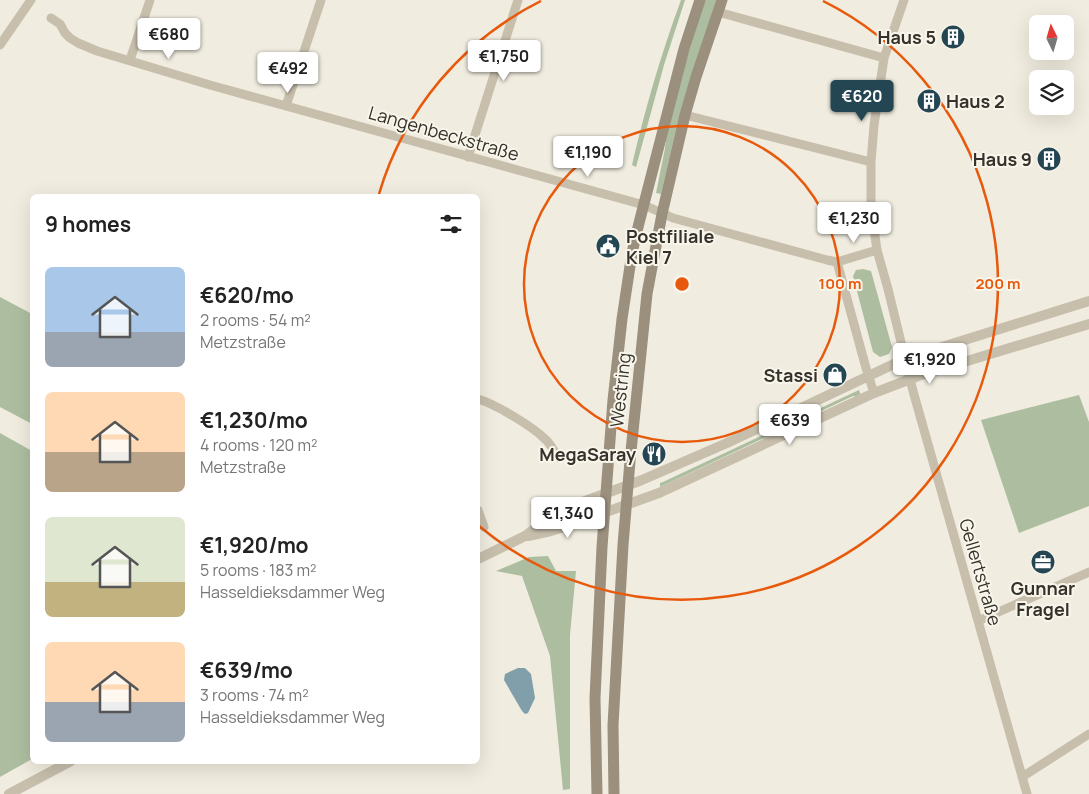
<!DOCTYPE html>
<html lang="en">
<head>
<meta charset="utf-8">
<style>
  body { margin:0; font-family:Manrope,sans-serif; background:#f6f6f6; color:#222; height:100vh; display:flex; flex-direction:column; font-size:19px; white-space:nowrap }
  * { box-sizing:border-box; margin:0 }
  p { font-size:16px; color:#767676 }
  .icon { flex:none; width:28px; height:28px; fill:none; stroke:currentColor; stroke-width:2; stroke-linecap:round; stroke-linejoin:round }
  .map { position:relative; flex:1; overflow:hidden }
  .sheet { position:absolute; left:30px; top:194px; width:450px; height:570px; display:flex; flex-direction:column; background:#fff; border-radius:8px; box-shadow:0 5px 20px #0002 }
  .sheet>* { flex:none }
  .needle { width:32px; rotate:355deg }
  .tools { position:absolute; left:1029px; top:15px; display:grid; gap:10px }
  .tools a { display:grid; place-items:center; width:45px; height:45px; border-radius:8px; background:#fff; box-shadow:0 5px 20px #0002; font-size:25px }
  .price { position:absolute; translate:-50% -42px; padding:0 11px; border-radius:5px; background:#fff; color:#222; font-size:16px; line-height:32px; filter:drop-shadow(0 1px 2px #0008) }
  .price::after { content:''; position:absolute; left:50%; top:30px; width:15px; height:11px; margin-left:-8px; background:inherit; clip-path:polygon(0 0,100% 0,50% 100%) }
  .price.selected { background:#244653; color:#fff }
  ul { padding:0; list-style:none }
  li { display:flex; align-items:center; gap:15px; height:125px; padding:0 15px }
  li span { display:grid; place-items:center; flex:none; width:140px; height:100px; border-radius:8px; color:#555 }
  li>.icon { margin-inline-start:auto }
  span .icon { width:60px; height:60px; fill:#fffc; stroke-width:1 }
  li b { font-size:21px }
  h2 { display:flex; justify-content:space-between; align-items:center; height:60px; padding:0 15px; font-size:21px }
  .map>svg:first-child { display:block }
</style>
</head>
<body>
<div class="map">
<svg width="1089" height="794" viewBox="0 0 1089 794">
  <rect width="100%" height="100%" fill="#f0ecdf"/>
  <!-- green -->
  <path fill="#adbea0" d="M681,0H685L664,65L636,167L632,165C645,109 661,54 681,0Z
    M705,0H717L676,130L661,194L656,193L665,148L668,124L676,93Z
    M863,269L871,271L892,347L889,354L880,357L873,352L853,276L856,270Z
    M0,297L32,314V424L0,407Z
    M859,390L861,396L858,397L853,396L660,487V483L663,482Z
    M1079,395L1089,422V506L1019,533L981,420Z
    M0,433L32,451V759L0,777Z
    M548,556L556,571H576L570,635V789L563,790L550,656L522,576L496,571L529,557Z"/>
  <!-- water -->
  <path fill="#819faa" d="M518,668H525L531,674L535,698L528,713L525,714L522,711L504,680L505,674Z"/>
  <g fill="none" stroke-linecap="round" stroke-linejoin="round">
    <!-- minor -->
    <path stroke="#c7beac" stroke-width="9" d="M904,0L884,58L874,125L871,162V208L877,250L888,289L913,391L1027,794
      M718,12L884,58
      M51,18L60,24L65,33L70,38L78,43L97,51L210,85L644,205L673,218L827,260L837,262L877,250
      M0,45L31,0
      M130,60L150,0
      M286,106L321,0
      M685,115L871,162
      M468,157L518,0
      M837,262L866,368L874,393
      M478,399C495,404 532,426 545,439C551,444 554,452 559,458
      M478,510L484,527
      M978,621L1089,572
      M1022,777L1089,734"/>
    <!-- tertiary -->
    <path stroke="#c7beac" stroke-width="10" d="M528,536L551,531L570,525L659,493L874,393L921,375L1089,324
      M478,559L525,536L549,518L569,507L642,480L727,443L896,363L923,353L1089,301
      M9,794L71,761"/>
    <!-- secondary -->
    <path stroke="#9b8f7e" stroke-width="11" d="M597,794L595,698L602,547L613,400L622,319L632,253L639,223L684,49L700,0
      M614,794L613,725L623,545L630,461L647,294L662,214L685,115L696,77L722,0"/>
  </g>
  <!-- distance rings -->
  <g fill="none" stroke="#e8590c" stroke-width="2.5">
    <circle cx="682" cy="284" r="158"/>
    <path d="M379 194A316 316 0 0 1 541 1M823 1A316 316 0 1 1 479 526"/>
  </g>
  <!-- icons -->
  <defs>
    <symbol id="building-disc" viewBox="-11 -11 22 22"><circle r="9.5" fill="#244653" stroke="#f8f5eb"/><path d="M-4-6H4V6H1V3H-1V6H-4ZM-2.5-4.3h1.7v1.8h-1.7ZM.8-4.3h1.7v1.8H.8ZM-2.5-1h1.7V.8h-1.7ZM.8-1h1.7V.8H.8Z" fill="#fff"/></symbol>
    <symbol id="civic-disc" viewBox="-11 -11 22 22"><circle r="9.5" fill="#244653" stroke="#f8f5eb"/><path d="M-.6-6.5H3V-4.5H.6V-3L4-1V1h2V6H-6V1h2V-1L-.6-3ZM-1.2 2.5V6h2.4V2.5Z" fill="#fff"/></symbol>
    <symbol id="shop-disc" viewBox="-11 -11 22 22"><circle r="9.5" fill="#244653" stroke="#f8f5eb"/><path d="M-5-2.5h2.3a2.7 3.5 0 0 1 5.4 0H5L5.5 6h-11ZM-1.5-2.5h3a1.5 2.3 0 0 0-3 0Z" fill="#fff"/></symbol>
    <symbol id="restaurant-disc" viewBox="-11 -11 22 22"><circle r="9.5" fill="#244653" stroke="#f8f5eb"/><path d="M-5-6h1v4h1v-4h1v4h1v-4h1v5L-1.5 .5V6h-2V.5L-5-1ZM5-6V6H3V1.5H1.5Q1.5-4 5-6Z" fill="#fff"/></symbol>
    <symbol id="office-disc" viewBox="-11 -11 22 22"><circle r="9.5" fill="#244653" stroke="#f8f5eb"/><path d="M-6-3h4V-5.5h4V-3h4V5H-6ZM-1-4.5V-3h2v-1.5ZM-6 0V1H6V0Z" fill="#fff"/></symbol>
  </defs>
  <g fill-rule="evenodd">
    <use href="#building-disc" x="939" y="23" width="28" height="28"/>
    <use href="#building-disc" x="915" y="87" width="28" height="28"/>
    <use href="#building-disc" x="1035" y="145" width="28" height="28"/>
    <use href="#civic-disc" x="594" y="232" width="28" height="28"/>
    <use href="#shop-disc" x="821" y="361" width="28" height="28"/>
    <use href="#restaurant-disc" x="640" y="440" width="28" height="28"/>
    <use href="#office-disc" x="1029" y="548" width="28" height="28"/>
  </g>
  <g text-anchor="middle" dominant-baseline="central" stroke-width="4" stroke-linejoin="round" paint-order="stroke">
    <!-- poi labels -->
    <g font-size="18" font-weight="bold" fill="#36312a" stroke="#f8f5eb" text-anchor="end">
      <text x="936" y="37">Haus 5</text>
      <text x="946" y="101" text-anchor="start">Haus 2</text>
      <text x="1032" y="159">Haus 9</text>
      <text x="626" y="236" text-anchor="start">Postfiliale<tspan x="626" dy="21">Kiel 7</tspan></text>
      <text x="818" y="375">Stassi</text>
      <text x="636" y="454">MegaSaray</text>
      <text x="1043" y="588" text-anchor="middle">Gunnar<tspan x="1043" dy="21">Fragel</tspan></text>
    </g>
    <!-- street labels -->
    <g font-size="18" fill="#36312a" stroke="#f8f5eb">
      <text transform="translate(444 133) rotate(16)">Langenbeckstraße</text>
      <text transform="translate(620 390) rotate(-84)">Westring</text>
      <text transform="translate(981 572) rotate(74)">Gellertstraße</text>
    </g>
  </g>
  <circle cx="682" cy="284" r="8" fill="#e8590c" stroke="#f8f5eb" stroke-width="2.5"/>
  <g font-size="15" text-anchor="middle" font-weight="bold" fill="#e8590c" stroke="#f8f5eb" stroke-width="4" stroke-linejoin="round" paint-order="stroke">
    <text x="840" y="289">100 m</text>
    <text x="998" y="289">200 m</text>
  </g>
</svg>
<div class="tools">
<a><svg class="needle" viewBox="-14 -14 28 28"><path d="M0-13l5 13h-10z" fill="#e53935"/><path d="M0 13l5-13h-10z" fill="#767676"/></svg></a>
<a><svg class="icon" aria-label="layers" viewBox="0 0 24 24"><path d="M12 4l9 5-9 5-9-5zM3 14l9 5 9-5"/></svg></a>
</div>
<b class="price" style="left:169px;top:60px">€680</b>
<b class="price" style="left:504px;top:82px">€1,750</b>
<b class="price" style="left:288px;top:94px">€492</b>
<b class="price selected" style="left:862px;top:122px">€620</b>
<b class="price" style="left:588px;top:178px">€1,190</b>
<b class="price" style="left:854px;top:244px">€1,230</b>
<b class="price" style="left:930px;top:385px">€1,920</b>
<b class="price" style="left:790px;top:446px">€639</b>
<b class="price" style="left:568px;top:539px">€1,340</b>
<section class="sheet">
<h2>9 homes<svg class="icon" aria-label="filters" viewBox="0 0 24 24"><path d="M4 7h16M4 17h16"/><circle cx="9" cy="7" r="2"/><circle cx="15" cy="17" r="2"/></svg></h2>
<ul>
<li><span style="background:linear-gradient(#a9c7e8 65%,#9aa5b1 0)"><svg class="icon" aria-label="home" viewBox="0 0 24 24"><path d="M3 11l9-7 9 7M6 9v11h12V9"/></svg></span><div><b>€620/mo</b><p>2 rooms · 54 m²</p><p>Metzstraße</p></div></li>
<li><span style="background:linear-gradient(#ffd9b3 60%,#b9a48a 0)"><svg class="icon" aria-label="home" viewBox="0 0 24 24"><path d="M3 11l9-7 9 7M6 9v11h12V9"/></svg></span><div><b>€1,230/mo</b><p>4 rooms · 120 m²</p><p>Metzstraße</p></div></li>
<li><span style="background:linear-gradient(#dfe7d0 65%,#c2b280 0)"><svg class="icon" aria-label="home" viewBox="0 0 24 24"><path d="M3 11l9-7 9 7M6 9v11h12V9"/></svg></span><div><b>€1,920/mo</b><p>5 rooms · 183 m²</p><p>Hasseldieksdammer Weg</p></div></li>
<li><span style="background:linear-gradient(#ffd9b3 60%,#9aa5b1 0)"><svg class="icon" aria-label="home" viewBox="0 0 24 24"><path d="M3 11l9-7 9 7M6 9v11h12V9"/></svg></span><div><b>€639/mo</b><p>3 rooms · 74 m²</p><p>Hasseldieksdammer Weg</p></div></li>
</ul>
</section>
</div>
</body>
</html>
